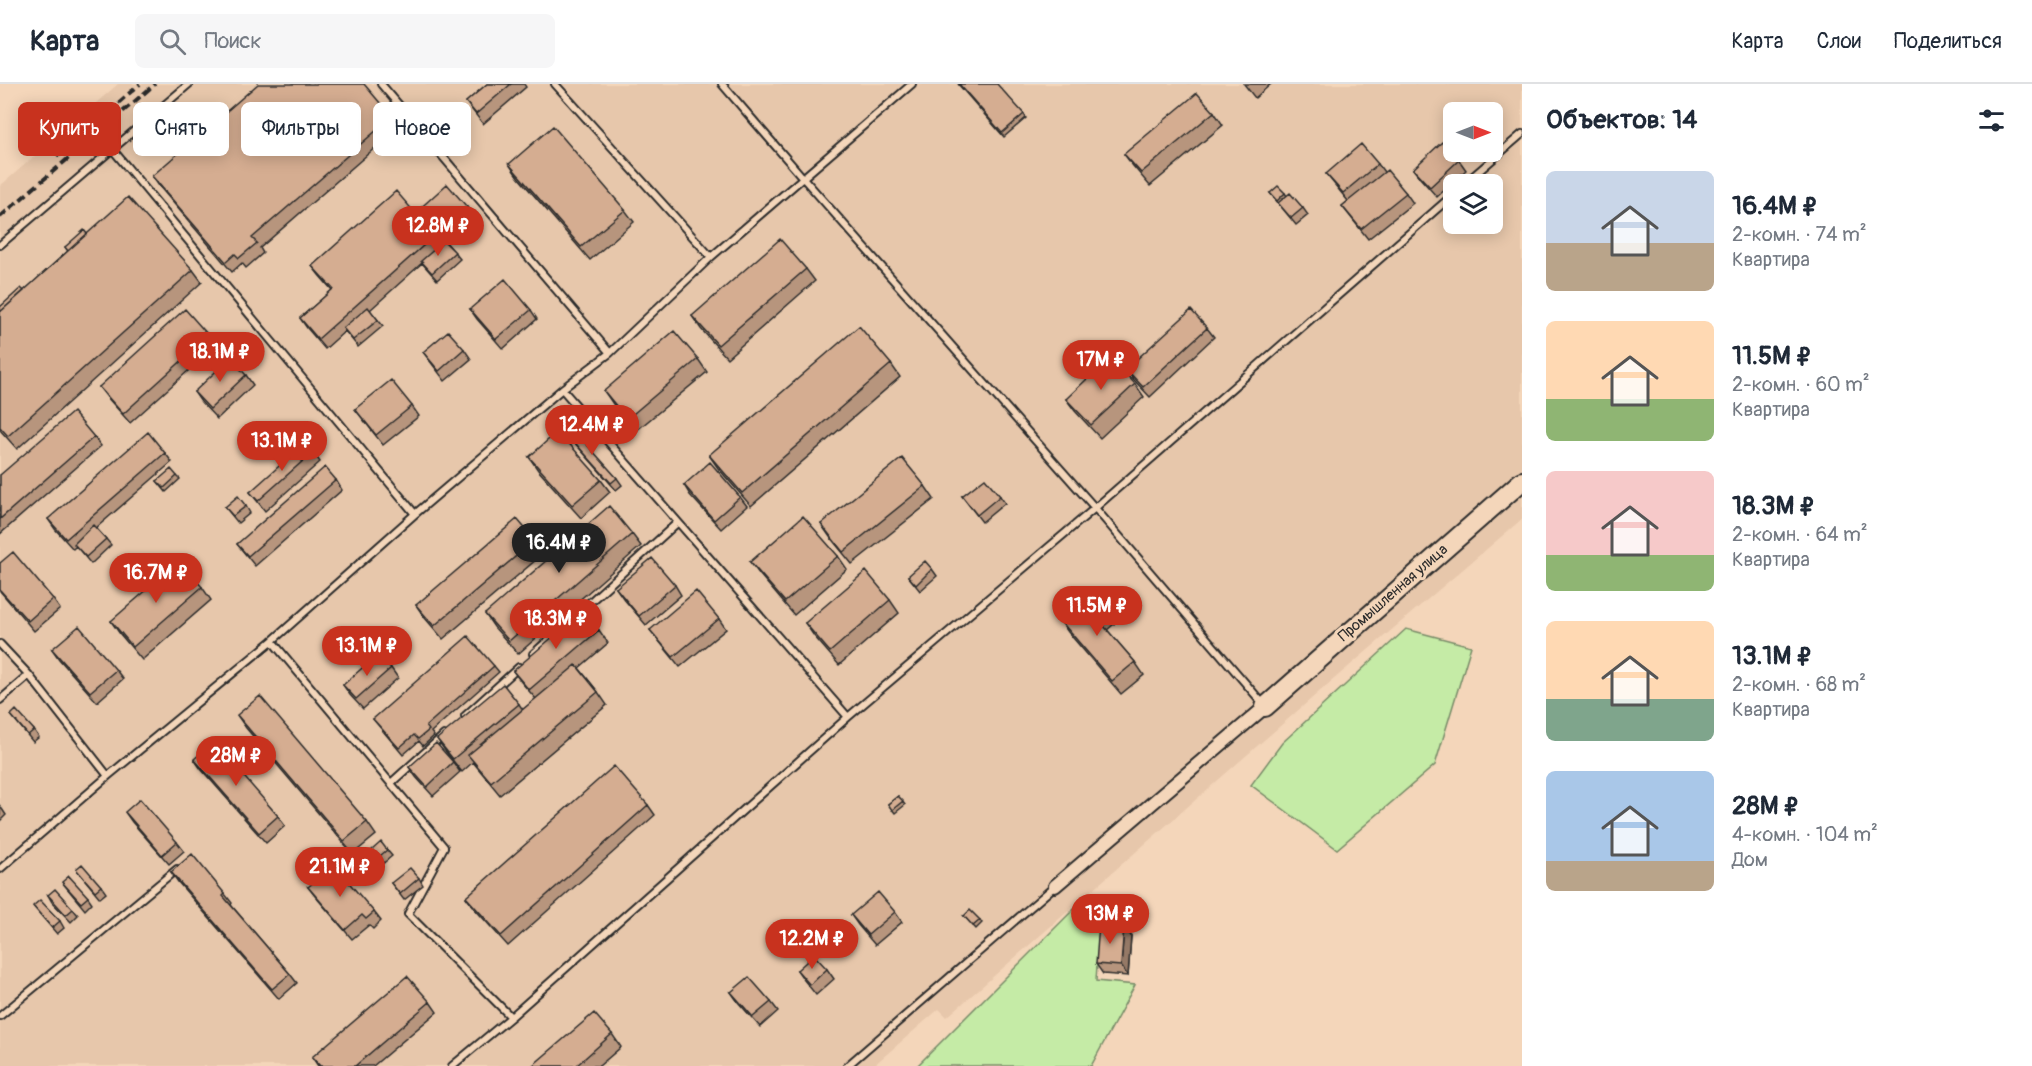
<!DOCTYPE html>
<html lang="ru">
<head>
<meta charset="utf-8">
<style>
  body { margin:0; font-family:Pangolin,sans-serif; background:#f6f6f7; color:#1f2937; height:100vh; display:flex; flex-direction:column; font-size:22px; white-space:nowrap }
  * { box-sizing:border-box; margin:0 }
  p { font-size:20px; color:#747a83 }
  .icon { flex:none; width:33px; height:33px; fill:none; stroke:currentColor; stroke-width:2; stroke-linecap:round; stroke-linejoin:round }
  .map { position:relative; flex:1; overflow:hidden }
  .drawer { display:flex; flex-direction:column; background:#fff; width:510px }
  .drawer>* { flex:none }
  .top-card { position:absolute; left:18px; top:18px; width:570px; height:54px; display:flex; gap:12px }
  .needle { width:39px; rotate:90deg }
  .tools { position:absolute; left:1443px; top:18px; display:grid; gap:12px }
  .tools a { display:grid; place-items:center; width:60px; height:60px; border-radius:9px; background:#fff; box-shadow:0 3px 15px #0003; font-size:30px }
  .price { position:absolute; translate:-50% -51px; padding:0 14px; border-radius:21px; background:#c8321e; color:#fff; font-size:20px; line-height:39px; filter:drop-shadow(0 2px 3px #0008) }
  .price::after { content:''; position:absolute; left:50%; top:36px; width:18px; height:14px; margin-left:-9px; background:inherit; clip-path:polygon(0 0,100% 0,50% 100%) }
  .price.on { background:#222; color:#fff }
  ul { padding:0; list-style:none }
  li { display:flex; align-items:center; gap:18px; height:150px; padding:0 24px }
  li span { display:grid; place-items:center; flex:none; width:168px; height:120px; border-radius:9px; color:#555 }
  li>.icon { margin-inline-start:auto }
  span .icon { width:72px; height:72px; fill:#fffc; stroke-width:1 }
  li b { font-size:26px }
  h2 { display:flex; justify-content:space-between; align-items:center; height:72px; padding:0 24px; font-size:26px }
  .tag { padding:0 21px; border-radius:9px; background:#fff; box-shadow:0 3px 15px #0003; font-size:21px; line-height:54px }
  .tag.on { background:#c8321e; color:#fff }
  header { display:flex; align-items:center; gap:36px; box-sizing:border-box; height:84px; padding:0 30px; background:#fff; border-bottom:2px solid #e0e1e3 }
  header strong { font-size:28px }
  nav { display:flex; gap:33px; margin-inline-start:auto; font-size:21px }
  .search { width:420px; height:54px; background:#f6f6f7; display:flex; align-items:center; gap:15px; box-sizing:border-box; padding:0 21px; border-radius:9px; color:#747a83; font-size:22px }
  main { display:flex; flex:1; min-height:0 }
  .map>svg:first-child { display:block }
</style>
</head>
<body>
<header>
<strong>Карта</strong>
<div class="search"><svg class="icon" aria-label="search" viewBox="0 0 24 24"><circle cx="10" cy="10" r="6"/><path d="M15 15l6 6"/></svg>Поиск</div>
<nav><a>Карта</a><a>Слои</a><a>Поделиться</a></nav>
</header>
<main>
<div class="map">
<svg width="1522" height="982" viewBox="0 0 1522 982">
  <rect width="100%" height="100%" fill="#f4d6ba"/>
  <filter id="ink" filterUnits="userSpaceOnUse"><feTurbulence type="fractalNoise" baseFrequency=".0167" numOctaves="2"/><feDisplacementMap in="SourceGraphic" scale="12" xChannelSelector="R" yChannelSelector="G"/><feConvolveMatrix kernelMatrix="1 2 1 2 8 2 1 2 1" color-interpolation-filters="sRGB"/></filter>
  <g filter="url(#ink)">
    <!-- built -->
    <path fill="#e7c7ab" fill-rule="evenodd" d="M118,0H1522V435L1327,601L947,933L939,925L873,982H0V102ZM1454,28H1492V68H1454ZM1454,100H1492V140H1454Z"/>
    <!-- green -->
    <path fill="#c5eba6" stroke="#788b68" stroke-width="1.5" d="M1406,545L1471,562L1435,681L1337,765L1251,701L1282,659Z
      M1084,815L1100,834L1096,897L1135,901L1091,982H917Z"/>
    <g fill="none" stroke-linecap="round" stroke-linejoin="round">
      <defs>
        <path id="lane" d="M381,0L610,269
          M555,0L711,173
          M722,0L804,95L1095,424L1265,622
          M113,66L415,430
          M1464,100L1522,50
          M0,161L189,0
          M562,305L848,633
          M272,557L444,763L408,830L511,933
          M0,560L29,591L108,692
          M533,570L677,439
          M0,616L29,591
          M465,632L519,583
          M391,699L444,651
          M0,785L108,692L272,557L415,430L562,305L610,269L711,173L912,0
          M0,932L177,785
          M452,982L511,933L848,633L1095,424L1454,110
          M847,982L1055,802"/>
        <path id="street" d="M1055,802L1265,623"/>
        <path id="secondary" d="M1265,623L1522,397"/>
      </defs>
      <!-- lane casing -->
      <use href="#lane" stroke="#2b2b2b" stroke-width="10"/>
      <!-- street casing -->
      <use href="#street" stroke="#2b2b2b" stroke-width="16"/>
      <!-- secondary casing -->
      <use href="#secondary" stroke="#2b2b2b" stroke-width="22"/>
      <!-- lane -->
      <use href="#lane" stroke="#f4d6ba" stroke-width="6"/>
      <!-- street -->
      <use href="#street" stroke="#f4d6ba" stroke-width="12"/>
      <!-- secondary -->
      <use href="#secondary" stroke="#f4d6ba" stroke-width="18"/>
      <!-- rail -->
      <path stroke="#2b2b2b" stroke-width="4" stroke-dasharray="9 4.5" stroke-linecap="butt" d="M57,72L140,0
        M0,133L155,0"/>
    </g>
    <!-- wall -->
    <path fill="#b7957d" stroke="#2b2b2b" stroke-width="1.5" d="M487,0H524L526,3L483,40L466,18Z
      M958,0L1024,30L1026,34L1004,53Z
      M1244,0H1271L1255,14Z
      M1214,28L1223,41L1150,102L1133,82L1124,70Z
      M392,33L399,43L260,164L263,169L246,184L242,179L232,188L159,102L152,92Z
      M1459,76L1466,86L1437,113L1420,94L1413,85Z
      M509,80L625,126L634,138L590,176L518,93Z
      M1378,80L1384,88L1406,109L1413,119L1368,155L1342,122L1348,117L1326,90Z
      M1270,109H1285L1287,112L1303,124L1308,131L1296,141Z
      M467,123L474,133L446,158L460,175L437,196L422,179L370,226L383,242L358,263L345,247L325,265L307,244L300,234L332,206L319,191L312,182L415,129Z
      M87,150L193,186L202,198L17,365L0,346V223L24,207L68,167L65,163Z
      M806,185L815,197L727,274L701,245L692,232Z
      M470,225L531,226L537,235L503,265L477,235Z
      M1207,244L1214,253L1150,313L1133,295L1126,285Z
      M209,252L216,262L130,339L106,312L99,303Z
      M464,265L471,275L445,297L423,268Z
      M698,275L707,288L636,347L613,320L604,307Z
      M891,280L900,293L751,422L718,384L709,371Z
      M246,291L253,301L217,335L201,318L194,308Z
      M1135,300L1144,313L1100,354L1075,327L1066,315Z
      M412,322L419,332L383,361L355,325Z
      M568,351L617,394L622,401L616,406L573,357Z
      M94,353L101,362L0,450V391Z
      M313,368L320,378L265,427L250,408Z
      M165,369L172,378L96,444L106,455L111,461L91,480L76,462L73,465L55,445L48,435Z
      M529,373L601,396L610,408L581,434L538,386Z
      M177,392L180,395L166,408L157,397Z
      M336,396L342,406L255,482L237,460Z
      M684,401L740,413L747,422L721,445L690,411Z
      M925,402L934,415L852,480L830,453L821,440Z
      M962,412H1000L1005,419L982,438Z
      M246,422L250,429L238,439L225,423Z
      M632,450L641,462L518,570L494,543L485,530Z
      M535,456L544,469L443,555L425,534L416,521Z
      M838,472L847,485L794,531L760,491L750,478Z
      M0,479L53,515L60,525L34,547L0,507Z
      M932,485L937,492L920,507L908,492Z
      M675,501L681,511L646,541L623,514L616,504Z
      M202,503L211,516L142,576L120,550L111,537Z
      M890,516L899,529L839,581L814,552L805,539Z
      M1105,527L1114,540L1107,546L1135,578L1144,591L1121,610L1068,548L1059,535Z
      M719,535L726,545L680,583L650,546Z
      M599,546L608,559L579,584L598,608L607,621L500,711L473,678L462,688L446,668L437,655L519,620L523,626L536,615L522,599L513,587Z
      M52,565L116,586L123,595L97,618L59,575Z
      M494,582L499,588L431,648L434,652L423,662L419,657L403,671L373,635Z
      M391,584L398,594L363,625L350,611L343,601Z
      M11,631L34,646L39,653L33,658Z
      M237,631L367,738L376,751L353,770L246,644Z
      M194,675L278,732L285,742L266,759L201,685Z
      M453,678L460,688L433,712L416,693L409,683Z
      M898,712L905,721L895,729L888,720Z
      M648,721L655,731L508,862L473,823L466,813Z
      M0,722L6,731L0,737Z
      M125,728L177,758L184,767L169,780L132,738Z
      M387,766L392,772L373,788L363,774Z
      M76,785L101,802L106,809L100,814Z
      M171,788L225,810L232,819L231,821L290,890L297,899L279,915L178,798Z
      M419,794L423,801L404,816L391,799Z
      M62,798L88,813L92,819L85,826Z
      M308,803L374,828L381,837L373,845L369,841L352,855L315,812Z
      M48,811L73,825L78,831L71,838L52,818Z
      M33,822L60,837L64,844L57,850Z
      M895,828L902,838L875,861L858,841L851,831Z
      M964,832L980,836L982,839L976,845Z
      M1131,852L1128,892L1103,890L1096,880Z
      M827,885L834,895L816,911L804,896L797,886Z
      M731,908L771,918L778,927L760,943L738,918Z
      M430,918L437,928L373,982H318L312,973Z
      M612,950L621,963L599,982H532Z"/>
    <!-- shaded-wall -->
    <path fill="#957966" stroke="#2b2b2b" stroke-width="1.5" d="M1124,842L1131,852L1128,892L1121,882Z"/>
    <!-- building -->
    <path fill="#d5ad91" stroke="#2b2b2b" stroke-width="1.5" d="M258,0H364L392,33L252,154L257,159L239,174L235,170L226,178L152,92Z
      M487,0H511L476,30L466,18Z
      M959,0H997L1024,30L1002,49Z
      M1197,9L1214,28L1141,89L1124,70Z
      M553,42L625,126L581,163L509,80Z
      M1442,58L1459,76L1430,103L1413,85Z
      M1361,60L1378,80L1343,109L1326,90Z
      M1387,86L1406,109L1361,145L1342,122Z
      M447,100L467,123L318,255L300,234L333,205L312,182L396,107L415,129Z
      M1278,102L1285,109L1277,117L1270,109Z
      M1290,109L1303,124L1291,134L1278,119Z
      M128,113L193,186L8,352L0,343V228Z
      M84,146L87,150L68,167L65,163Z
      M780,155L806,185L718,261L692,232Z
      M444,157L455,168L432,189L421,177Z
      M505,195L531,226L496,255L470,225Z
      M21,204L24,207L0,228V223Z
      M368,223L378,236L353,256L343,244Z
      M185,225L209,252L123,330L99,303Z
      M1191,226L1207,244L1143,303L1126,285Z
      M859,242L891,280L742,409L709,371Z
      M448,247L464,265L439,287L423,268Z
      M674,247L698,275L627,335L604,307Z
      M1110,273L1135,300L1091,341L1066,315Z
      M230,274L246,291L210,325L194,308Z
      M391,296L412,322L376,351L355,325Z
      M73,328L94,353L0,435V391Z
      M574,346L617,394L611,399L568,351Z
      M558,347L601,396L572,421L529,373Z
      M148,348L165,369L66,455L48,435Z
      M305,359L313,368L258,417L250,408Z
      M902,374L925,402L843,468L821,440Z
      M710,378L740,413L714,436L684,401Z
      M325,383L336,396L248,472L237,460Z
      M171,385L177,392L164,404L157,397Z
      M985,394L1000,412L977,431L962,412Z
      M238,412L246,422L233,432L225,423Z
      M609,422L632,450L509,557L485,530Z
      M803,432L838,472L785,518L750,478Z
      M517,435L535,456L434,542L416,521Z
      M93,441L106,455L86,473L74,460Z
      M13,468L53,515L28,537L0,506V479Z
      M652,474L675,501L639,532L616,504Z
      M180,477L202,503L133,563L111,537Z
      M925,477L932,485L916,501L908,492Z
      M866,487L890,516L830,568L805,539Z
      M696,507L719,535L673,573L650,546Z
      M1090,509L1105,527L1097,534L1135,578L1112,597L1059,535Z
      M583,527L599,546L529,606L513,587Z
      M79,542L116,586L90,608L52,565Z
      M468,552L494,582L426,642L429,646L418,655L414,651L399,664L373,635Z
      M378,570L391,584L356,615L343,601Z
      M576,581L598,608L491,698L468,671Z
      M503,600L519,620L453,675L437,655Z
      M260,612L367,738L344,757L237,631Z
      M16,626L34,646L28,651L11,631Z
      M214,658L278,732L259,749L194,675Z
      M436,659L453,678L427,703L409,683Z
      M614,682L648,721L501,852L466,813Z
      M898,712L903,717L892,726L888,720Z
      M140,715L177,758L162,771L125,728Z
      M381,758L387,766L369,781L363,774Z
      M192,770L225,810L223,812L290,890L272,905L171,788Z
      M82,780L101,802L95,807L76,785Z
      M334,781L374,828L366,835L362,831L345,846L308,803Z
      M410,784L419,794L400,810L391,799Z
      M69,792L88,813L81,819L62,798Z
      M55,805L73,825L66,831L48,811Z
      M878,808L895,828L868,851L851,831Z
      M40,816L60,837L52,844L33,822Z
      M970,826L980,836L973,842L964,832Z
      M1099,840L1124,842L1121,882L1096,880Z
      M814,871L827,885L810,901L797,886Z
      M407,892L430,918L355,982H320L312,973Z
      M749,893L771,918L753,933L731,908Z
      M594,929L612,950L576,982H532Z"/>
  </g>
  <g text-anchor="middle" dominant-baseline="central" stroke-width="6" stroke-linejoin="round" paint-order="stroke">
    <!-- street labels -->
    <g font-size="15" fill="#2b2b2b" stroke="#f4d6ba">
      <text transform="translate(1393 509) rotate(-41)">Промышленная улица</text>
    </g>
  </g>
</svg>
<div class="tools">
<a><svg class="needle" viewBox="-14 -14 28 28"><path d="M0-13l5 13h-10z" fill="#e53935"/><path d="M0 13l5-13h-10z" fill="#747a83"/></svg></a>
<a><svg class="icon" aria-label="layers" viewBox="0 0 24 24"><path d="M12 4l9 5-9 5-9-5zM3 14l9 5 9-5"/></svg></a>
</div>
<b class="price" style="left:438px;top:173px">12.8M ₽</b>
<b class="price" style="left:220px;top:299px">18.1M ₽</b>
<b class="price" style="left:1101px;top:307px">17M ₽</b>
<b class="price" style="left:592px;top:372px">12.4M ₽</b>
<b class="price" style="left:282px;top:388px">13.1M ₽</b>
<b class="price on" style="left:559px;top:490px">16.4M ₽</b>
<b class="price" style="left:156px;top:520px">16.7M ₽</b>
<b class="price" style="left:1097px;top:553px">11.5M ₽</b>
<b class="price" style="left:556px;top:566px">18.3M ₽</b>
<b class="price" style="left:367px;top:593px">13.1M ₽</b>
<b class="price" style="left:236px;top:703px">28M ₽</b>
<b class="price" style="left:340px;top:814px">21.1M ₽</b>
<b class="price" style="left:1110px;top:861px">13M ₽</b>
<b class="price" style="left:812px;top:886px">12.2M ₽</b>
<div class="top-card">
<a class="tag on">Купить</a>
<a class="tag">Снять</a>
<a class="tag">Фильтры</a>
<a class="tag">Новое</a>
</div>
</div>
<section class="drawer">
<h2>Объектов: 14<svg class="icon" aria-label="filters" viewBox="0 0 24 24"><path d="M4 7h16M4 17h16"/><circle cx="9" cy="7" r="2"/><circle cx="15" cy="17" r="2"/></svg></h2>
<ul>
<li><span style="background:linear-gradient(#c9d6e8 60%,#b9a48a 0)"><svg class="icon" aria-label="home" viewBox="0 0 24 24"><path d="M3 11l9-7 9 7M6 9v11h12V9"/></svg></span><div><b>16.4M ₽</b><p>2-комн. · 74 m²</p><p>Квартира</p></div></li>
<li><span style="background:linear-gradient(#ffd9b3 65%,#8fb573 0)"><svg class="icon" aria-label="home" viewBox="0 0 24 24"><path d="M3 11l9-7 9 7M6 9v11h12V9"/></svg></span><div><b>11.5M ₽</b><p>2-комн. · 60 m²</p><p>Квартира</p></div></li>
<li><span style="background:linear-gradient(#f6c9c9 70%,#8fb573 0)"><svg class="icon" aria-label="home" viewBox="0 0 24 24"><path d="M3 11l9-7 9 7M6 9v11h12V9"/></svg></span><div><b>18.3M ₽</b><p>2-комн. · 64 m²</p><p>Квартира</p></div></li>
<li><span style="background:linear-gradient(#ffd9b3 65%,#7fa58c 0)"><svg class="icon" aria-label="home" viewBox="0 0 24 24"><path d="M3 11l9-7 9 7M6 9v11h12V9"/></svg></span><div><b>13.1M ₽</b><p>2-комн. · 68 m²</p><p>Квартира</p></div></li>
<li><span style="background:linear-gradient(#a9c7e8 75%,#b9a48a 0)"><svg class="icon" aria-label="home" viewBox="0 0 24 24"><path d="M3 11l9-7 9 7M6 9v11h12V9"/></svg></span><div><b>28M ₽</b><p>4-комн. · 104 m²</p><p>Дом</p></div></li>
</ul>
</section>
</main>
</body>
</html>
